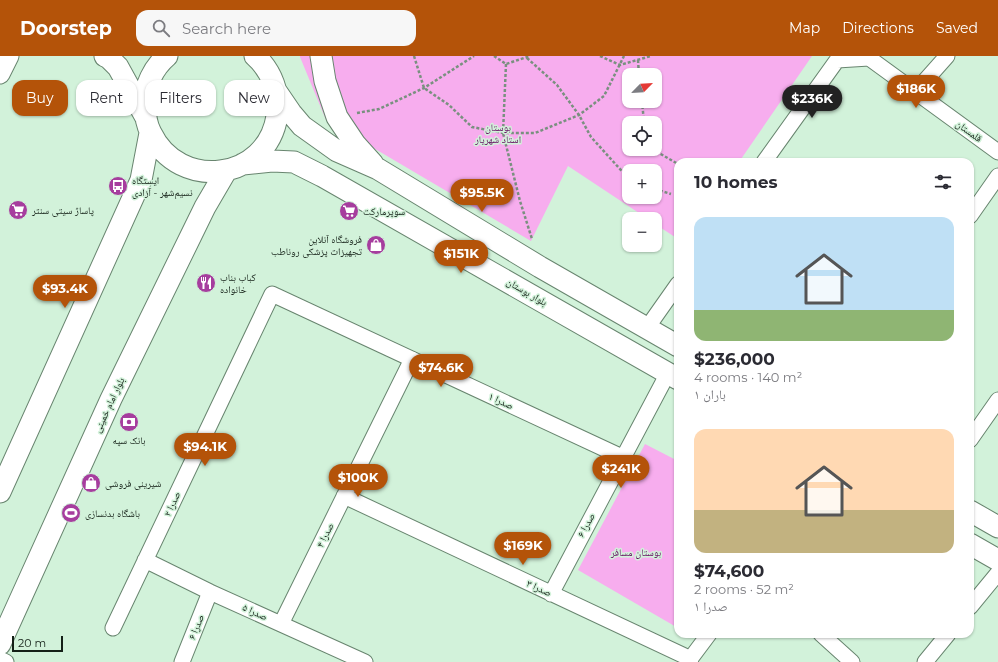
<!DOCTYPE html>
<html lang="en">
<head>
<meta charset="utf-8">
<style>
  body { margin:0; font-family:Montserrat,"Noto Naskh Arabic",sans-serif; background:#f7f7f7; color:#2b2b33; height:100vh; display:flex; flex-direction:column; font-size:15px; white-space:nowrap }
  * { box-sizing:border-box; margin:0 }
  p { font-size:13px; color:#7c7c81 }
  .icon { flex:none; width:22px; height:22px; fill:none; stroke:currentColor; stroke-width:2; stroke-linecap:round; stroke-linejoin:round }
  .map { position:relative; flex:1; overflow:hidden }
  .panel { position:absolute; left:674px; top:102px; width:300px; height:480px; display:flex; flex-direction:column; background:#fff; border-radius:12px; box-shadow:0 1px 3px #0004 }
  .panel>* { flex:none }
  .top-card { position:absolute; left:12px; top:24px; width:380px; height:36px; display:flex; gap:8px }
  .needle { width:26px; rotate:66deg }
  .buttons { position:absolute; left:622px; top:12px; display:grid; gap:8px }
  .buttons a { display:grid; place-items:center; width:40px; height:40px; border-radius:8px; background:#fff; box-shadow:0 1px 3px #0004; font-size:20px }
  .scale { position:absolute; left:12px; bottom:10px; width:51px; box-sizing:border-box; padding-left:4px; border:2px solid #142017; border-top:0; font-size:11px; line-height:14px; white-space:nowrap; color:#142017; -webkit-text-stroke:3px #d2f2da; paint-order:stroke }
  .price { position:absolute; translate:-50% -34px; padding:0 9px; border-radius:14px; background:#b45309; color:#fff; font-size:13px; line-height:26px; filter:drop-shadow(0 1px 2px #0008) }
  .price::after { content:''; position:absolute; left:50%; top:24px; width:12px; height:9px; margin-left:-6px; background:inherit; clip-path:polygon(0 0,100% 0,50% 100%) }
  .price.active { background:#222; color:#fff }
  ul { padding:0; list-style:none }
  li { display:grid; align-content:center; gap:8px; height:212px; padding:0 20px }
  li span { display:grid; place-items:center; height:124px; border-radius:12px; color:#555 }
  li>.icon { margin-inline-start:auto }
  span .icon { width:72px; height:72px; fill:#fffc; stroke-width:1 }
  li b { font-size:17px }
  h2 { display:flex; justify-content:space-between; align-items:center; height:48px; padding:0 20px; font-size:17px }
  .tag { padding:0 14px; border-radius:12px; background:#fff; box-shadow:0 1px 3px #0004; font-size:14px; line-height:36px }
  .tag.active { background:#b45309; color:#fff }
  header { display:flex; align-items:center; gap:24px; box-sizing:border-box; height:56px; padding:0 20px; background:#b45309; color:#fff }
  header strong { font-size:19px }
  nav { display:flex; gap:22px; margin-inline-start:auto; font-size:14px }
  .search { width:280px; height:36px; background:#f7f7f7; display:flex; align-items:center; gap:10px; box-sizing:border-box; padding:0 14px; border-radius:12px; color:#7c7c81; font-size:15px }
  .map>svg:first-child { display:block }
</style>
</head>
<body>
<header>
<strong>Doorstep</strong>
<div class="search"><svg class="icon" aria-label="search" viewBox="0 0 24 24"><circle cx="10" cy="10" r="6"/><path d="M15 15l6 6"/></svg>Search here</div>
<nav><a>Map</a><a>Directions</a><a>Saved</a></nav>
</header>
<div class="map">
<svg width="998" height="606" viewBox="0 0 998 606">
  <rect width="100%" height="100%" fill="#d2f2da"/>
  <!-- green -->
  <path fill="#f7adee" fill-rule="evenodd" d="M300,0H812L739,106H678V183L655,168V163H648L568,110L531,185L326,64L300,1ZM629,19H655V45H629ZM629,67H655V93H629ZM629,115H655V141H629Z
    M645,388L678,405V572L578,514Z"/>
  <g fill="none" stroke-linecap="round" stroke-linejoin="round">
    <defs>
      <path id="minor" d="M837,4L869,2L998,96
        M915,36L947,0
        M764,106L840,0
        M970,160L998,120
        M647,272L678,228
        M970,384L998,344
        M344,440L691,603
        M145,504L210,536L365,606
        M551,538L668,317
        M970,551L998,517
        M281,568L412,303
        M113,572L272,238L622,401
        M821,578L852,606
        M0,603L6,606
        M182,606L210,536
        M688,606L709,578
        M925,606L948,578"/>
      <path id="tertiary" d="M0,18L9,0"/>
      <path id="secondary" d="M105,0L109,2L118,11L145,60
        M167,0C154,11 144,30 145,48C145,58 146,68 151,77C179,136 267,125 277,60C280,38 272,15 255,0
        M321,0L325,25L337,61L355,88L373,108
        M276,35L291,57L302,70L337,95L378,113L540,211L678,290
        M243,108L272,105L294,106L322,120L678,323
        M0,436L141,124L150,77
        M970,455L998,471
        M970,488L998,504
        M0,588L111,343L205,151L226,115"/>
    </defs>
    <!-- minor casing -->
    <use href="#minor" stroke="#68856f" stroke-width="17"/>
    <!-- tertiary casing -->
    <use href="#tertiary" stroke="#68856f" stroke-width="21"/>
    <!-- secondary casing -->
    <use href="#secondary" stroke="#68856f" stroke-width="23"/>
    <!-- path -->
    <path stroke="#79907f" stroke-width="2.5" stroke-dasharray="3 2" stroke-linecap="butt" d="M414,0L424,32L449,49L472,71L503,77H535L579,59L604,40L624,0
      M494,0L506,8L530,0
      M600,0L620,9L651,0
      M527,2L557,29L579,59L591,81L629,123
      M638,4L639,19
      M506,8L503,77L520,145L532,183
      M642,45L644,67
      M357,57L379,53L424,32L474,0
      M655,90L659,97L678,108
      M655,133L671,138"/>
    <!-- minor -->
    <use href="#minor" stroke="#fff" stroke-width="15"/>
    <!-- tertiary -->
    <use href="#tertiary" stroke="#fff" stroke-width="19"/>
    <!-- secondary -->
    <use href="#secondary" stroke="#fff" stroke-width="21"/>
  </g>
  <!-- icons -->
  <defs>
    <symbol id="bus-disc" viewBox="-11 -11 22 22"><circle r="9.5" fill="#a63d9e" stroke="#d2f2da"/><path d="M-5-6H5V4H4V6H2V4H-2V6H-4V4H-5ZM-3.5-4V0h7V-4ZM-3.5 1.2v1.5H-2V1.2ZM2 1.2v1.5H3.5V1.2Z" fill="#fff"/></symbol>
    <symbol id="supermarket-disc" viewBox="-11 -11 22 22"><circle r="9.5" fill="#a63d9e" stroke="#d2f2da"/><path d="M-6-5.5h2.5l.6 2H6L4.5 2H-2.5L-4.4-4H-6ZM-1.5 3.2a1.3 1.3 0 1 0 .1 0ZM3 3.2a1.3 1.3 0 1 0 .1 0Z" fill="#fff"/></symbol>
    <symbol id="shop-disc" viewBox="-11 -11 22 22"><circle r="9.5" fill="#a63d9e" stroke="#d2f2da"/><path d="M-5-2.5h2.3a2.7 3.5 0 0 1 5.4 0H5L5.5 6h-11ZM-1.5-2.5h3a1.5 2.3 0 0 0-3 0Z" fill="#fff"/></symbol>
    <symbol id="restaurant-disc" viewBox="-11 -11 22 22"><circle r="9.5" fill="#a63d9e" stroke="#d2f2da"/><path d="M-5-6h1v4h1v-4h1v4h1v-4h1v5L-1.5 .5V6h-2V.5L-5-1ZM5-6V6H3V1.5H1.5Q1.5-4 5-6Z" fill="#fff"/></symbol>
    <symbol id="bank-disc" viewBox="-11 -11 22 22"><circle r="9.5" fill="#a63d9e" stroke="#d2f2da"/><path d="M-6-4H6V4H-6ZM0-2.3a2.3 2.3 0 1 0 0 4.6a2.3 2.3 0 1 0 0-4.6Z" fill="#fff"/></symbol>
    <symbol id="stadium-disc" viewBox="-11 -11 22 22"><circle r="9.5" fill="#a63d9e" stroke="#d2f2da"/><path d="M0-5a6.5 5 0 1 0 0 10a6.5 5 0 1 0 0-10ZM-3.5-1.8h7v3.6h-7Z" fill="#fff"/></symbol>
  </defs>
  <g fill-rule="evenodd">
    <use href="#bus-disc" x="107" y="119" width="22" height="22"/>
    <use href="#supermarket-disc" x="7" y="143" width="22" height="22"/>
    <use href="#supermarket-disc" x="338" y="144" width="22" height="22"/>
    <use href="#shop-disc" x="365" y="178" width="22" height="22"/>
    <use href="#restaurant-disc" x="195" y="216" width="22" height="22"/>
    <use href="#bank-disc" x="118" y="355" width="22" height="22"/>
    <use href="#shop-disc" x="80" y="416" width="22" height="22"/>
    <use href="#stadium-disc" x="60" y="446" width="22" height="22"/>
  </g>
  <g text-anchor="middle" dominant-baseline="central" stroke-width="3" stroke-linejoin="round" paint-order="stroke">
    <!-- park labels -->
    <g font-size="10" fill="#640c60" stroke="#d2f2da">
      <text x="498" y="71">بوستان<tspan x="498" dy="12">استاد شهریار</tspan></text>
      <text x="636" y="496">بوستان مسافر</text>
    </g>
    <!-- street labels -->
    <g font-size="10" fill="#142017" stroke="#d2f2da">
      <text transform="translate(969 75) rotate(36)">قلمستان</text>
      <text transform="translate(527 236) rotate(30)">بلوار بوستان</text>
      <text transform="translate(501 345) rotate(25)">صدرا ۱</text>
      <text transform="translate(109 349) rotate(-65)">بلوار امام خمینی</text>
      <text transform="translate(172 448) rotate(-65)">صدرا ۲</text>
      <text transform="translate(586 469) rotate(-62)">صدرا ۶</text>
      <text transform="translate(325 479) rotate(-64)">صدرا ۴</text>
      <text transform="translate(539 532) rotate(25)">صدرا ۳</text>
      <text transform="translate(255 556) rotate(25)">صدرا ۵</text>
      <text transform="translate(196 571) rotate(-68)">صدرا ۶</text>
    </g>
    <!-- poi labels -->
    <g font-size="10" fill="#142017" stroke="#d2f2da" text-anchor="start">
      <text x="132" y="124">ایستگاه<tspan x="132" dy="12">نسیم‌شهر - آزادی</tspan></text>
      <text x="32" y="154">پاساژ سیتی سنتر</text>
      <text x="363" y="155">سوپرمارکت</text>
      <text x="362" y="183" text-anchor="end">فروشگاه آنلاین<tspan x="362" dy="12">تجهیزات پزشکی روناطب</tspan></text>
      <text x="220" y="221">کباب بناب<tspan x="220" dy="12">خانواده</tspan></text>
      <text x="129" y="384" text-anchor="middle">بانک سپه</text>
      <text x="105" y="427">شیرینی فروشی</text>
      <text x="85" y="457">باشگاه بدنسازی</text>
    </g>
  </g>
</svg>
<div class="buttons">
<a><svg class="needle" viewBox="-14 -14 28 28"><path d="M0-13l5 13h-10z" fill="#e53935"/><path d="M0 13l5-13h-10z" fill="#7c7c81"/></svg></a>
<a><svg class="icon" aria-label="locate" viewBox="0 0 24 24"><circle cx="12" cy="12" r="6"/><path d="M12 2v4M12 18v4M2 12h4M18 12h4"/></svg></a>
<a>+</a>
<a>−</a>
</div>
<div class="scale">20 m</div>
<b class="price" style="left:916px;top:53px">$186K</b>
<b class="price active" style="left:812px;top:63px">$236K</b>
<b class="price" style="left:482px;top:157px">$95.5K</b>
<b class="price" style="left:461px;top:218px">$151K</b>
<b class="price" style="left:65px;top:253px">$93.4K</b>
<b class="price" style="left:441px;top:332px">$74.6K</b>
<b class="price" style="left:205px;top:411px">$94.1K</b>
<b class="price" style="left:621px;top:433px">$241K</b>
<b class="price" style="left:358px;top:442px">$100K</b>
<b class="price" style="left:523px;top:510px">$169K</b>
<div class="top-card">
<a class="tag active">Buy</a>
<a class="tag">Rent</a>
<a class="tag">Filters</a>
<a class="tag">New</a>
</div>
<section class="panel">
<h2>10 homes<svg class="icon" aria-label="filters" viewBox="0 0 24 24"><path d="M4 7h16M4 17h16"/><circle cx="9" cy="7" r="2"/><circle cx="15" cy="17" r="2"/></svg></h2>
<ul>
<li><span style="background:linear-gradient(#bfe0f5 75%,#8fb573 0)"><svg class="icon" aria-label="home" viewBox="0 0 24 24"><path d="M3 11l9-7 9 7M6 9v11h12V9"/></svg></span><div><b>$236,000</b><p>4 rooms · 140 m²</p><p>باران ۱</p></div></li>
<li><span style="background:linear-gradient(#ffd9b3 65%,#c2b280 0)"><svg class="icon" aria-label="home" viewBox="0 0 24 24"><path d="M3 11l9-7 9 7M6 9v11h12V9"/></svg></span><div><b>$74,600</b><p>2 rooms · 52 m²</p><p>صدرا ۱</p></div></li>
</ul>
</section>
</div>
</body>
</html>
